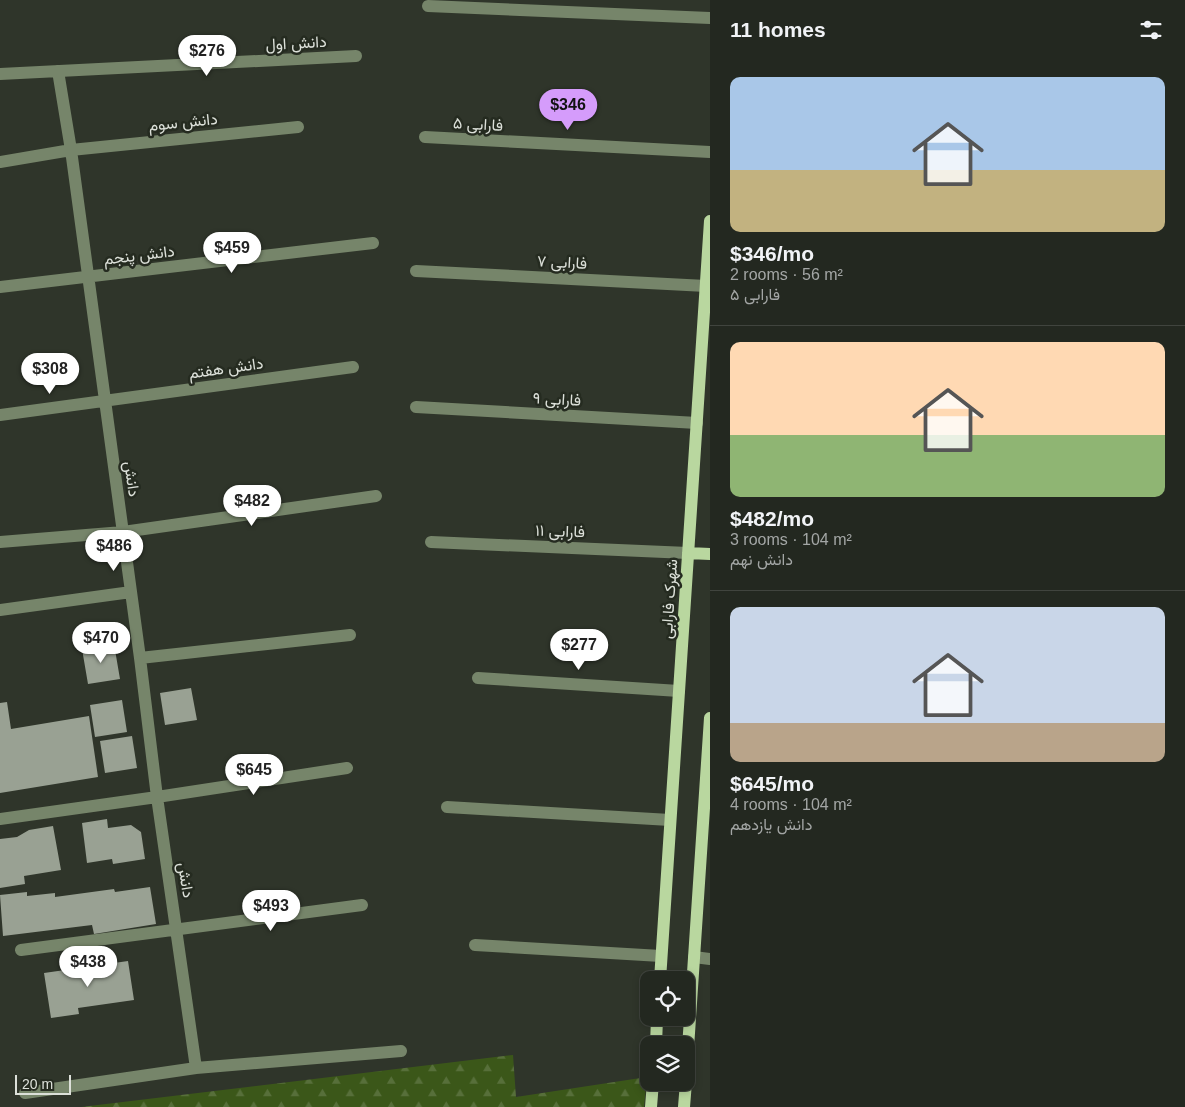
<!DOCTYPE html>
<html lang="en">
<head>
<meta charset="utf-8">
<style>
  body { margin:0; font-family:Helvetica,Vazirmatn,sans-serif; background:#2f342d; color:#f1f3f6; height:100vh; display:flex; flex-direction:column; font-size:19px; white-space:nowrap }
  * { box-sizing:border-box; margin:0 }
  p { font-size:16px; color:#a3a6a5 }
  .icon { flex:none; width:28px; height:28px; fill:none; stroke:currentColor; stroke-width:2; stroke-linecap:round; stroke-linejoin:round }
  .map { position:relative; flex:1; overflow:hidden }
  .panel { display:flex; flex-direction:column; background:#232820; width:475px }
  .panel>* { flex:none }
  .controls { position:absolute; left:640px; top:971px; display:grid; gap:10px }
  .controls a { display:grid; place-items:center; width:55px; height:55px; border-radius:10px; background:#232820; box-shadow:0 2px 8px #0003,0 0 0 1px #40443e; font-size:25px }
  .scale { position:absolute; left:15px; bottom:12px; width:56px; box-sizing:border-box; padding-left:5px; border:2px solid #dce0d9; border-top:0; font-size:14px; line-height:18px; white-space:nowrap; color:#dce0d9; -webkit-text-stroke:4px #252b20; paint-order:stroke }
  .price { position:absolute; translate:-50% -42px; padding:0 11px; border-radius:18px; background:#fff; color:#222; font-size:16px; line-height:32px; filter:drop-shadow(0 1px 2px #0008) }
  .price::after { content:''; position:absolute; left:50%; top:30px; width:15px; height:11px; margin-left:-8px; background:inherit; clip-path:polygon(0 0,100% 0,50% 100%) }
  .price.on { background:#d59cfb; color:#111 }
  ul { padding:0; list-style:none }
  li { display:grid; align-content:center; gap:10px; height:265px; padding:0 20px }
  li+li { border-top:1px solid #40443e }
  li span { display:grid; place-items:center; height:155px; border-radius:10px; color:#555 }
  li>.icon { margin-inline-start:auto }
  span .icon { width:90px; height:90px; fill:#fffc; stroke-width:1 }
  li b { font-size:21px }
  h2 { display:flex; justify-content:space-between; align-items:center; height:60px; padding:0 20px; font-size:21px }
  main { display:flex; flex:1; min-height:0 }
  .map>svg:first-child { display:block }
</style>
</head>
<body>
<main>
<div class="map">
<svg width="710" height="1107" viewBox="0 0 710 1107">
  <defs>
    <pattern id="forest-firs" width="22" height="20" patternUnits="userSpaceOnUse" patternTransform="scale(1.25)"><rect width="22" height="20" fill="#3b5719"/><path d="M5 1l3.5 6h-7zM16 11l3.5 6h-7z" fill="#576f3a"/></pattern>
  </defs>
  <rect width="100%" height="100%" fill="#2f352a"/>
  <!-- forest -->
  <path fill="url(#forest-firs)" d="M513,1055L516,1097L647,1077L644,1107H81Z"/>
  <!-- building -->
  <path fill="#99a193" d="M114,644L120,679L88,684L82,649Z
    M191,688L197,720L165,725L160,693Z
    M122,700L127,732L95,737L90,705Z
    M7,702L11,729L89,716L98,777L0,793V703Z
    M132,736L137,768L105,773L100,741Z
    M107,819L108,828L131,825L141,832L145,859L113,864L112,859L87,863L82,823Z
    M53,826L61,870L24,876L25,884L0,888V839L17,837L29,830Z
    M150,887L156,924L94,934L92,925L3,936L0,895L27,892V896L55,893V897L114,889L115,892Z
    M128,961L134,1000L78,1008L79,1014L51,1018L44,973Z"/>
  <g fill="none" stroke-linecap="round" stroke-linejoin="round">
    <!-- minor -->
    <path stroke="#76856a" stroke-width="12" d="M428,6L710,18
      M58,71L71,150L140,658L157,797L196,1068
      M0,74L356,56
      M425,137L710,152
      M0,162L71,150L298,127
      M416,271L706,286
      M0,287L373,243
      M416,407L697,423
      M0,415L353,367
      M0,542L123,532L376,496
      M431,542L688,553
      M0,610L131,592
      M140,658L350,635
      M478,678L679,691
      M447,807L670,820
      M0,819L157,797L347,768
      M475,945L661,956
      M21,950L362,905
      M694,957L710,959
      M25,1093L196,1068L401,1051"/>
    <!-- major -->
    <path stroke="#b9d79f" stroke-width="12" d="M688,553L710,554
      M660,980L710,221
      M656,1045L657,1018
      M686,1078L710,718
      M651,1107L653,1082
      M684,1107L686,1082"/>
  </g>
  <g text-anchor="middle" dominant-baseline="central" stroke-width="5" stroke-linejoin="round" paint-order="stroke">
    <!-- street labels -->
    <g font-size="16" fill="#dce0d9" stroke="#252b20">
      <text transform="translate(296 43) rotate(-3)">دانش اول</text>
      <text transform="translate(183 122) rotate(-6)">دانش سوم</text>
      <text transform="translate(478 124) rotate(3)">فارابی ۵</text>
      <text transform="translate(139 255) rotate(-7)">دانش پنجم</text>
      <text transform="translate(562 262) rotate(3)">فارابی ۷</text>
      <text transform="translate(226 368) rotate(-8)">دانش هفتم</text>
      <text transform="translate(557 399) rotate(3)">فارابی ۹</text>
      <text transform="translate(132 479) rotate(82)">دانش</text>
      <text transform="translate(560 531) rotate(2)">فارابی ۱۱</text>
      <text transform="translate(669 599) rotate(-86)">شهرک فارابی</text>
      <text transform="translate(186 880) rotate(81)">دانش</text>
    </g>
  </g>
</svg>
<div class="controls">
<a><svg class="icon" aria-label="locate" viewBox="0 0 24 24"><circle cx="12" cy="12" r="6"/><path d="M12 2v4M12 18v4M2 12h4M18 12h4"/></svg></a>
<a><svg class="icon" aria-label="layers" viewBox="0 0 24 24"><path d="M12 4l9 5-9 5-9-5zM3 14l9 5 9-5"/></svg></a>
</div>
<div class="scale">20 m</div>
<b class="price" style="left:207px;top:77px">$276</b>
<b class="price on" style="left:568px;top:131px">$346</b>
<b class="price" style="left:232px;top:274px">$459</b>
<b class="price" style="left:50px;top:395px">$308</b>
<b class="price" style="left:252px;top:527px">$482</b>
<b class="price" style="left:114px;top:572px">$486</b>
<b class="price" style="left:101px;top:664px">$470</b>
<b class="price" style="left:579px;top:671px">$277</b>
<b class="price" style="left:254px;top:796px">$645</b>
<b class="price" style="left:271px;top:932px">$493</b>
<b class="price" style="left:88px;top:988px">$438</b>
</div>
<section class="panel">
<h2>11 homes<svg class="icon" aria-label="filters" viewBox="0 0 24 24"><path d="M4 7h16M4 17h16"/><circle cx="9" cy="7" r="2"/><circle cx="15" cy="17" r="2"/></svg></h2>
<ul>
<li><span style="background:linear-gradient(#a9c7e8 60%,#c2b280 0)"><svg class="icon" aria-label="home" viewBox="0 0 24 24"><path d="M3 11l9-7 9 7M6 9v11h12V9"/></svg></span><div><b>$346/mo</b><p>2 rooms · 56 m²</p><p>فارابی ۵</p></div></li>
<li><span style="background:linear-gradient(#ffd9b3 60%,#8fb573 0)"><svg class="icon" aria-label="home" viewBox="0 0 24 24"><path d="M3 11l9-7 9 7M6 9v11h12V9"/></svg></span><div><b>$482/mo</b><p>3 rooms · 104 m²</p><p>دانش نهم</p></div></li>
<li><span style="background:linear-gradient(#c9d6e8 75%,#b9a48a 0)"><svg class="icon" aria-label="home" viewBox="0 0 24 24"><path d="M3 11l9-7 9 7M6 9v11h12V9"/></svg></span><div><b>$645/mo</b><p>4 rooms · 104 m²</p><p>دانش یازدهم</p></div></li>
</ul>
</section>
</main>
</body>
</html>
